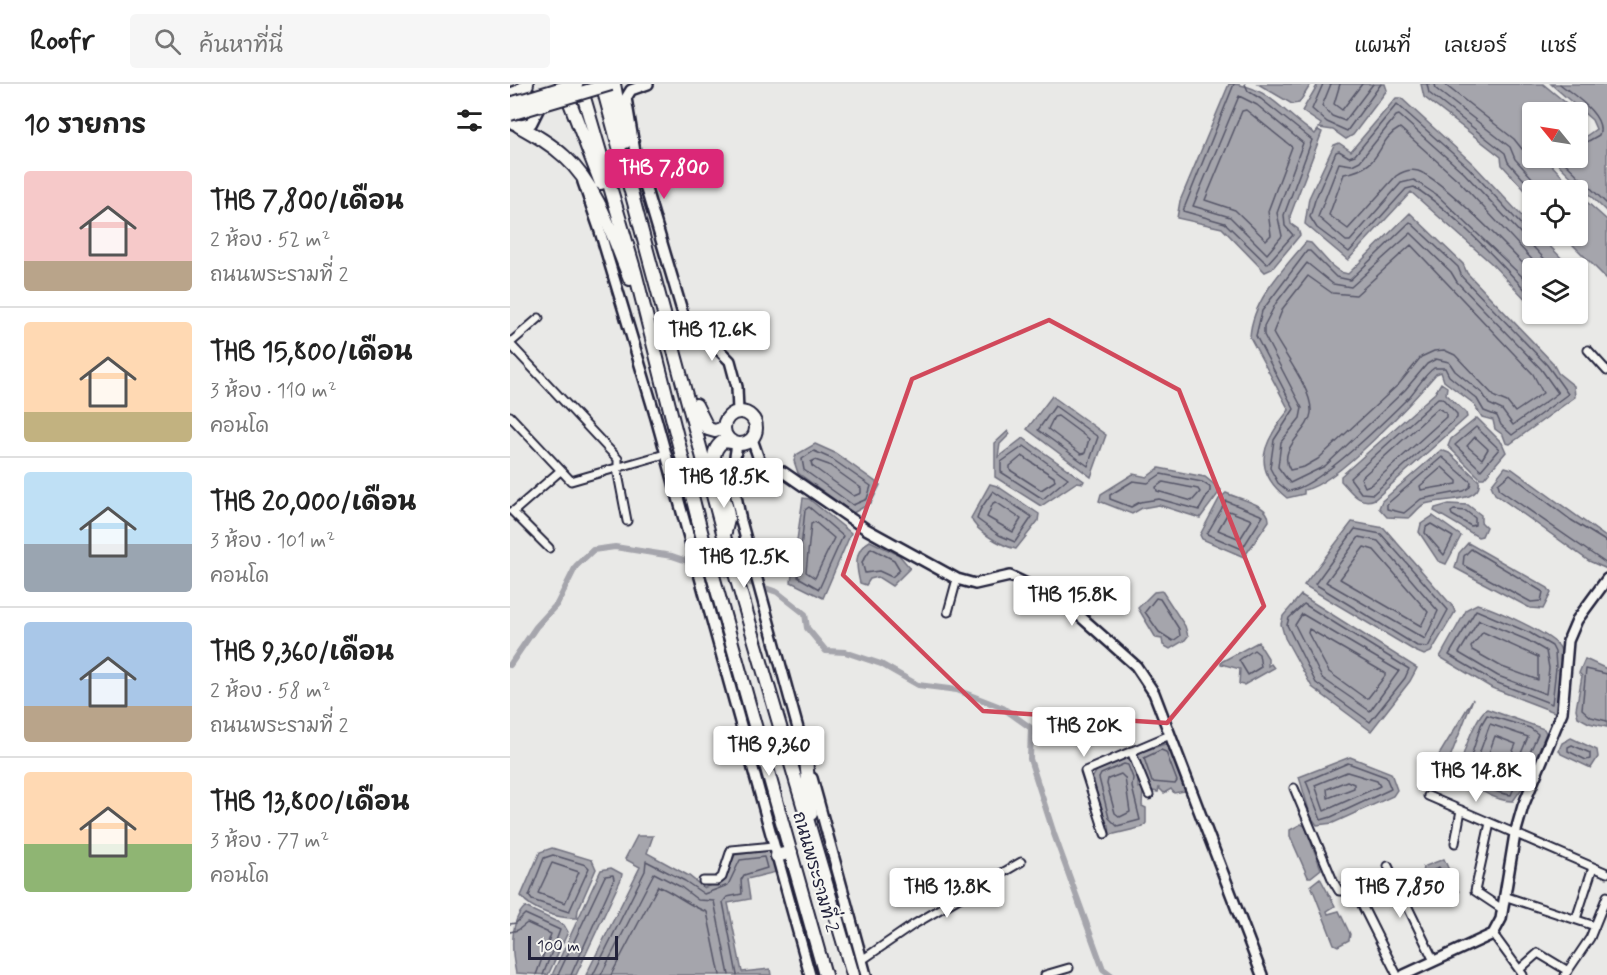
<!DOCTYPE html>
<html lang="th">
<head>
<meta charset="utf-8">
<style>
  body { margin:0; font-family:Mynerve,"Playpen Sans Thai",sans-serif; background:#f6f6f6; color:#222; height:100vh; display:flex; flex-direction:column; font-size:22px; white-space:nowrap }
  * { box-sizing:border-box; margin:0 }
  p { font-size:20px; color:#767676 }
  .icon { flex:none; width:33px; height:33px; fill:none; stroke:currentColor; stroke-width:2; stroke-linecap:round; stroke-linejoin:round }
  .map { position:relative; flex:1; overflow:hidden }
  .details { display:flex; flex-direction:column; background:#fff; width:510px }
  .details>* { flex:none }
  .needle { width:39px; rotate:300deg }
  .controls { position:absolute; left:1012px; top:18px; display:grid; gap:12px }
  .controls a { display:grid; place-items:center; width:66px; height:66px; border-radius:6px; background:#fff; box-shadow:0 2px 4px #0004; font-size:30px }
  .scale { position:absolute; left:18px; bottom:15px; width:90px; box-sizing:border-box; padding-left:6px; border:3px solid #22223b; border-top:0; font-size:16px; line-height:21px; white-space:nowrap; color:#22223b; -webkit-text-stroke:4px #f6f6f2; paint-order:stroke }
  .price { position:absolute; translate:-50% -51px; padding:0 14px; border-radius:6px; background:#fff; color:#222; font-size:20px; line-height:39px; filter:drop-shadow(0 2px 3px #0008) }
  .price::after { content:''; position:absolute; left:50%; top:36px; width:18px; height:14px; margin-left:-9px; background:inherit; clip-path:polygon(0 0,100% 0,50% 100%) }
  .price.selected { background:#db2777; color:#fff }
  ul { padding:0; list-style:none }
  li { display:flex; align-items:center; gap:18px; height:150px; padding:0 24px }
  li+li { border-top:2px solid #e0e0e0 }
  li span { display:grid; place-items:center; flex:none; width:168px; height:120px; border-radius:6px; color:#555 }
  li>.icon { margin-inline-start:auto }
  span .icon { width:72px; height:72px; fill:#fffc; stroke-width:1 }
  li b { font-size:26px }
  h2 { display:flex; justify-content:space-between; align-items:center; height:72px; padding:0 24px; font-size:26px }
  header { display:flex; align-items:center; gap:36px; box-sizing:border-box; height:84px; padding:0 30px; background:#fff; border-bottom:2px solid #e0e0e0 }
  header strong { font-size:28px }
  nav { display:flex; gap:33px; margin-inline-start:auto; font-size:21px }
  .search { width:420px; height:54px; background:#f6f6f6; display:flex; align-items:center; gap:15px; box-sizing:border-box; padding:0 21px; border-radius:6px; color:#767676; font-size:22px }
  main { display:flex; flex:1; min-height:0 }
  .map>svg:first-child { display:block }
</style>
</head>
<body>
<header>
<strong>Roofr</strong>
<div class="search"><svg class="icon" aria-label="search" viewBox="0 0 24 24"><circle cx="10" cy="10" r="6"/><path d="M15 15l6 6"/></svg>ค้นหาที่นี่</div>
<nav><a>แผนที่</a><a>เลเยอร์</a><a>แชร์</a></nav>
</header>
<main>
<section class="details">
<h2>10 รายการ<svg class="icon" aria-label="filters" viewBox="0 0 24 24"><path d="M4 7h16M4 17h16"/><circle cx="9" cy="7" r="2"/><circle cx="15" cy="17" r="2"/></svg></h2>
<ul>
<li><span style="background:linear-gradient(#f6c9c9 75%,#b9a48a 0)"><svg class="icon" aria-label="home" viewBox="0 0 24 24"><path d="M3 11l9-7 9 7M6 9v11h12V9"/></svg></span><div><b>THB 7,800/เดือน</b><p>2 ห้อง · 52 m²</p><p>ถนนพระรามที่ 2</p></div></li>
<li><span style="background:linear-gradient(#ffd9b3 75%,#c2b280 0)"><svg class="icon" aria-label="home" viewBox="0 0 24 24"><path d="M3 11l9-7 9 7M6 9v11h12V9"/></svg></span><div><b>THB 15,800/เดือน</b><p>3 ห้อง · 110 m²</p><p>คอนโด</p></div></li>
<li><span style="background:linear-gradient(#bfe0f5 60%,#9aa5b1 0)"><svg class="icon" aria-label="home" viewBox="0 0 24 24"><path d="M3 11l9-7 9 7M6 9v11h12V9"/></svg></span><div><b>THB 20,000/เดือน</b><p>3 ห้อง · 101 m²</p><p>คอนโด</p></div></li>
<li><span style="background:linear-gradient(#a9c7e8 70%,#b9a48a 0)"><svg class="icon" aria-label="home" viewBox="0 0 24 24"><path d="M3 11l9-7 9 7M6 9v11h12V9"/></svg></span><div><b>THB 9,360/เดือน</b><p>2 ห้อง · 58 m²</p><p>ถนนพระรามที่ 2</p></div></li>
<li><span style="background:linear-gradient(#ffd9b3 60%,#8fb573 0)"><svg class="icon" aria-label="home" viewBox="0 0 24 24"><path d="M3 11l9-7 9 7M6 9v11h12V9"/></svg></span><div><b>THB 13,800/เดือน</b><p>3 ห้อง · 77 m²</p><p>คอนโด</p></div></li>
</ul>
</section>
<div class="map">
<svg width="1097" height="891" viewBox="0 0 1097 891">
  <rect width="100%" height="100%" fill="#e9e9e7"/>
  <filter id="ink" filterUnits="userSpaceOnUse"><feTurbulence type="fractalNoise" baseFrequency=".0167" numOctaves="2"/><feDisplacementMap in="SourceGraphic" scale="12" xChannelSelector="R" yChannelSelector="G"/><feConvolveMatrix kernelMatrix="1 2 1 2 8 2 1 2 1" color-interpolation-filters="sRGB"/></filter>
  <g filter="url(#ink)">
    <!-- water -->
    <path fill="#a5a5ac" stroke="#71717f" stroke-width="1.5" d="M719,0C757,0 775,31 805,50L808,46L812,48L780,132L781,140L788,145L790,151L762,185L755,188L712,144L667,134L670,117Z
      M748,0H801L789,19L782,20Z
      M808,0H875L877,6L843,51L836,55L823,46L809,44L811,40L792,27Z
      M911,0H1033L1073,33L1068,47V28H1023V74H1035L1065,106H1023V115L992,81L991,73L914,13Z
      M1041,0H1097V128L1043,75L1068,74V58L1086,45L1082,36Z
      M886,14H891L963,80L1023,144V152H1030L1061,184H1023V223L981,179L901,108L838,176L795,140L799,114L824,61L829,59L841,67Z
      M1068,110L1097,136V195L1054,152H1068Z
      M900,129L953,180L957,189L1042,278L1048,289L1064,302L1065,313L1000,360L996,359L993,351L985,345L983,336L972,333L963,319L934,297L931,288L926,290C903,317 826,401 794,406V410L777,414C740,385 753,358 779,326L740,253C742,217 773,185 796,158L801,159L821,181L830,188L838,190Z
      M931,299L937,303L936,310L956,329L957,333L865,415C849,422 841,407 831,397V392L925,309Z
      M542,312L596,351L581,393L517,345Z
      M967,334L992,359L996,368L974,394H970L938,362L941,355Z
      M498,347L500,350L490,360L488,373L513,354L574,397L573,399L567,398L531,422L485,393V359Z
      M305,360L325,369L370,401L361,419L343,429L288,389L284,377L286,371Z
      M931,366L939,369L969,397C973,420 926,414 913,421C908,424 904,430 899,434L877,433L869,424L872,417Z
      M995,383L1002,385L1097,454V485L1079,477L985,410L981,401Z
      M649,384L695,393L711,406L690,434L649,421L632,424L622,430L589,417L591,410L623,390L637,393Z
      M480,400L487,402L529,430L528,437L506,465C492,462 465,447 461,434Z
      M716,409C728,415 760,420 759,437L734,473L692,455L690,451L709,415Z
      M293,414L299,415L341,449L313,514L281,498Z
      M939,420L958,421L971,431V438L976,443L972,452L968,453L924,427L925,424Z
      M923,432L951,452L936,480L928,477L909,448L911,440Z
      M842,438L874,444L943,523L945,528L921,568L914,571L905,567L794,501Z
      M360,457L389,471L400,484L382,502L368,493L360,495L356,501L350,499C346,482 343,466 360,457Z
      M958,459L1038,504L1041,509L1033,525L1020,524L945,484L949,469Z
      M652,507L675,542L678,552L675,556L660,565L653,561L652,555L646,554L628,524L644,508Z
      M791,511L907,584L900,597L861,647L802,603L775,554L771,540L773,532Z
      M967,520C982,524 1044,551 1050,564C1055,575 1051,618 1047,629L982,604L930,573L957,525Z
      M748,558L758,574V582L761,580L764,584L734,601L729,600L730,585L711,580V578Z
      M1075,575L1097,585V643L1079,639L1068,633L1066,625L1072,592L1069,589Z
      M963,615L939,676L930,683L921,684Z
      M977,625L1034,645L1036,649L1015,700L1003,717C989,718 956,702 951,688C948,677 967,630 977,625Z
      M1061,654L1087,666L1088,673L1081,684L1051,670L1049,666L1052,659Z
      M655,660L660,662L675,707L664,709L661,705L654,709L649,704L648,708L638,706L627,673L631,668Z
      M616,672C628,678 628,692 628,704L633,702L632,722L636,724V739L633,743L600,751L599,741L594,740L584,697L581,696L587,686Z
      M840,673L881,689L887,706L883,712L823,739L807,741L801,733L789,693Z
      M791,740L795,742L811,785L801,793H798L780,752V746Z
      M127,752H143L137,769L179,792L194,804L214,796L225,771L260,766L266,788L237,795L240,815L218,819L232,888L260,885L261,891H76L130,783L115,775Z
      M42,764L82,776L86,785L68,826L67,834C50,835 22,827 11,812L30,768Z
      M934,775L949,808L943,814L927,819L912,789L913,783Z
      M101,784L112,790L111,795L66,891H42L91,786Z
      M810,794L825,822L817,827L818,830L829,827L840,850L839,856L828,862L824,860L801,801Z
      M15,823L54,841L58,848L38,891L6,889C1,867 0,836 15,823Z"/>
    <g fill="none" stroke-linecap="round" stroke-linejoin="round">
      <!-- shore -->
      <path stroke="#565668" stroke-width="1.5" d="M724,0L673,127L715,139L757,180L783,151L775,142L774,131L802,56L751,15L738,7L735,0
        M813,0L802,25L817,38L837,47L871,0
        M821,0L812,22L822,32L835,37L863,0
        M830,0L824,20L832,26L852,0
        M917,0L919,9L995,69L998,78L1023,106
        M925,0L926,5L1000,63L1005,75L1033,106
        M934,0L1004,55L1012,65H1016L1023,56
        M1050,0C1062,10 1097,32 1089,51L1068,63
        M729,12L747,21L793,59L767,129L772,152L757,170L720,133L683,122Z
        M736,26L782,63L758,127L761,151L756,156L725,126L695,116L732,27Z
        M1050,74L1097,120
        M900,138L948,183L952,193L1037,281L1058,310L1002,351L991,341L987,332L974,327L967,315L939,292L935,284H924C914,291 908,303 900,312C877,335 807,405 778,407L768,399L760,384L764,356L784,325L746,252L752,227L797,167H800L826,193L840,196Z
        M1023,148L1016,146L959,84L887,20L845,71L839,73L829,67L826,68L805,116L800,133L807,144L839,168L896,105L904,103C945,129 989,178 1023,214
        M901,149L941,188L947,198L1031,285L1048,309L1003,341L992,326L979,320L973,310L945,287L939,278L926,275L917,280L895,306L815,382L780,399L768,383L771,358L790,334L792,324L754,251V242L766,219L797,179L823,200L841,203Z
        M901,161L1023,290L1033,309L1005,328L997,318L985,313L945,271L934,266L924,267L911,273L889,300L808,375L794,383L780,386C766,364 799,348 801,329C803,306 773,269 763,249L773,224L798,192L822,209L846,211Z
        M1023,190C1003,169 932,95 908,87C900,85 893,87 886,92L838,145L819,131L834,90C875,83 864,58 890,44L948,96L1030,184
        M1023,203L928,112L904,96L891,99L840,157H836L808,133L829,79L842,81L850,77L886,32L889,31L954,89L1043,184
        M928,314H932L947,330V334L863,410L851,409L840,394Z
        M545,322L588,353L578,382L528,346Z
        M928,324L936,329V333L862,400L855,403L851,394Z
        M544,333L548,332L579,355L575,369L571,370L538,345Z
        M966,343L989,365L971,386L945,361Z
        M965,353L978,365L972,375L957,362Z
        M514,362L558,394L533,415L491,388V378Z
        M304,367L322,375L361,402L357,415L343,421L294,386L292,375Z
        M512,372L544,393L545,397L531,406L500,386V382Z
        M932,373L961,398L960,403L954,407L911,415L894,429L877,425V420Z
        M305,376L319,381L351,404V409L344,412L302,382L301,378Z
        M932,383L947,397V400L911,406L910,402Z
        M651,390L692,398L700,403V407L689,426L649,415L630,418L621,423L600,415V411L623,397L638,399Z
        M653,398L688,405L690,408L682,417L647,407L646,403Z
        M483,407L522,433L505,458L489,451L467,435L470,426Z
        M716,417L753,432L732,465L697,450Z
        M486,418L511,435L503,448L477,433L483,419Z
        M299,423L333,452L309,505L288,493L295,426Z
        M944,426L956,427L965,434V441L961,442L942,431L941,428Z
        M719,427L742,436L730,455L708,446Z
        M305,438L324,454L305,494L296,488L301,440Z
        M921,440L943,453L934,471L915,449L916,443Z
        M845,445L871,450L938,526L918,563L907,562L805,500Z
        M849,453L868,457L928,527L915,555L816,498Z
        M1097,458L1061,436L1000,390L988,400L990,406L1097,480
        M854,463L864,466L918,528L911,542L830,495Z
        M361,464L384,476L390,486L382,493L369,487L355,489L352,478Z
        M961,465L1033,508L1031,517L1021,518L953,481L954,472Z
        M646,514L650,515L669,545L670,552L663,557L649,548L635,528Z
        M794,520L899,585L895,594L860,638L806,599L777,541L779,534Z
        M966,526L1020,549L1042,562L1045,568L1046,584L1042,620L985,598L939,571Z
        M792,530L889,587L860,627L812,594L785,541Z
        M969,536L1017,556L1036,567L1039,584L1036,610L988,592L949,569Z
        M799,545L875,589V592L858,614H855L819,588L798,549Z
        M973,548L1028,573V596L992,583L962,566L961,563Z
        M744,566L749,570L751,583L738,591L729,576Z
        M1097,590L1076,585L1072,625L1081,633L1097,637
        M977,631L1020,644L1028,650L1001,711C987,710 963,698 957,685L971,641Z
        M980,640L1018,653L997,702L964,684Z
        M985,652L1006,660L993,690L975,680Z
        M1062,661L1080,669V675L1076,676L1058,667V663Z
        M651,666L656,668L667,697L665,700L642,698L634,674Z
        M838,679L876,693L881,705L821,733L811,736L796,697Z
        M614,680L618,681L623,694L622,703L630,736L607,742L599,734L589,694L591,690Z
        M837,688L867,697L870,702L814,727L805,701Z
        M611,690L615,694L620,728L610,733L605,729L597,700L598,695Z
        M837,697L844,700V704L818,714L817,705Z
        M43,771L76,781L79,784L59,828L22,816L19,812L34,774Z
        M42,779L69,788L55,819L28,809Z
        M929,783L942,805L932,812L919,789Z
        M0,840L6,839L15,830L50,846L33,891
        M0,848L8,846L17,839L41,850L26,891
        M48,891L95,792L103,791L104,795L61,891
        M83,891L135,787L136,777L175,797L194,810L218,801L230,776L254,773L257,784L234,791L231,796L232,810L217,813L213,818L227,891
        M91,891L144,789L171,803L188,816L204,817L219,891
        M101,891L148,802C165,809 179,822 197,828L210,891"/>
      <!-- canal -->
      <path stroke="#a5a5ac" stroke-width="6" d="M0,581L26,543L47,520L66,482L83,466L105,463L162,472L267,508L295,530L297,544L316,567L335,568L371,580L408,601L447,606L493,624L521,644L520,675L544,750L593,885L601,891"/>
      <defs>
        <path id="street" d="M0,259L29,234
          M0,260L108,375V390L117,437
          M1078,266L1097,287
          M0,332L61,397L155,370
          M2,427L39,464
          M3,428L50,387
          M438,528L447,495
          M621,667L639,711
          M784,704L823,797L829,807H839L848,813L887,891
          M918,712L1097,789
          M980,739L965,807L992,825
          M595,750L575,687L660,651
          M945,759L951,726
          M878,782L924,877
          M193,797H207L212,793L221,766L263,762
          M994,812L1085,842
          M1066,835L1083,783
          M983,850L1013,891
          M352,876L403,841L511,778
          M1010,885L1028,869L1058,887
          M535,891L559,884
          M1055,891L1080,854L1097,812"/>
        <path id="secondary" d="M138,0L121,6L116,14L125,68L173,230L220,277L227,303L228,328
          M73,98L89,144L146,334L300,891
          M242,355L253,387L273,388L356,445L447,495L465,500L500,492L553,517L626,582L644,609L752,891
          M227,360L222,392L231,437L298,681
          M302,694L356,891
          M894,891L983,850L991,835L1005,750L1013,722L1052,628L1058,557L1067,536L1097,495"/>
        <path id="primary" d="M0,10C13,3 25,8 29,23L21,39L9,42L0,38"/>
        <path id="highway" d="M70,0L125,188L195,463L315,891
          M92,0L214,452L343,891
          M104,0L115,58
          M54,3L91,99
          M10,6L17,0
          M9,42C25,51 41,60 55,73C89,104 103,154 120,195
          M186,321L198,345L205,347L214,344
          M214 344a16 16 0 1 1 32 0a16 16 0 1 1-32 0Z
          M215,448C216,443 218,438 218,433C218,411 189,372 214,357L222,358
          M296,675L301,730
          M267,772L281,768"/>
      </defs>
      <!-- street casing -->
      <use href="#street" stroke="#22223b" stroke-width="11"/>
      <!-- secondary casing -->
      <use href="#secondary" stroke="#22223b" stroke-width="14"/>
      <!-- primary casing -->
      <use href="#primary" stroke="#22223b" stroke-width="15"/>
      <!-- highway casing -->
      <use href="#highway" stroke="#22223b" stroke-width="16"/>
      <!-- street -->
      <use href="#street" stroke="#f6f6f2" stroke-width="7"/>
      <!-- secondary -->
      <use href="#secondary" stroke="#f6f6f2" stroke-width="9"/>
      <!-- primary -->
      <use href="#primary" stroke="#f6f6f2" stroke-width="10"/>
      <!-- highway -->
      <use href="#highway" stroke="#f6f6f2" stroke-width="12"/>
      <defs>
        <path id="highway-bridge" d="M0,20L66,0
          M0,30L101,0"/>
      </defs>
      <!-- highway-bridge casing -->
      <use href="#highway-bridge" stroke="#22223b" stroke-width="16" stroke-linecap="butt"/>
      <!-- highway-bridge -->
      <use href="#highway-bridge" stroke="#f6f6f2" stroke-width="12"/>
    </g>
  </g>
  <!-- marked area -->
  <path fill="none" stroke="#d1495b" stroke-width="4.5" stroke-linejoin="round" d="M539,236L669,306L754,522L657,639L473,627L333,491L402,295Z"/>
  <g text-anchor="middle" dominant-baseline="central" stroke-width="4.5" stroke-linejoin="round" paint-order="stroke">
    <!-- street labels -->
    <g font-size="18" fill="#22223b" stroke="#f6f6f2">
      <text transform="translate(305 788) rotate(74)">ถนนพระรามที่ 2</text>
    </g>
  </g>
</svg>
<div class="controls">
<a><svg class="needle" viewBox="-14 -14 28 28"><path d="M0-13l5 13h-10z" fill="#e53935"/><path d="M0 13l5-13h-10z" fill="#767676"/></svg></a>
<a><svg class="icon" aria-label="locate" viewBox="0 0 24 24"><circle cx="12" cy="12" r="6"/><path d="M12 2v4M12 18v4M2 12h4M18 12h4"/></svg></a>
<a><svg class="icon" aria-label="layers" viewBox="0 0 24 24"><path d="M12 4l9 5-9 5-9-5zM3 14l9 5 9-5"/></svg></a>
</div>
<div class="scale">100 m</div>
<b class="price selected" style="left:154px;top:116px">THB 7,800</b>
<b class="price" style="left:202px;top:278px">THB 12.6K</b>
<b class="price" style="left:214px;top:425px">THB 18.5K</b>
<b class="price" style="left:234px;top:505px">THB 12.5K</b>
<b class="price" style="left:562px;top:543px">THB 15.8K</b>
<b class="price" style="left:574px;top:674px">THB 20K</b>
<b class="price" style="left:259px;top:693px">THB 9,360</b>
<b class="price" style="left:966px;top:719px">THB 14.8K</b>
<b class="price" style="left:437px;top:835px">THB 13.8K</b>
<b class="price" style="left:890px;top:835px">THB 7,850</b>
</div>
</main>
</body>
</html>
